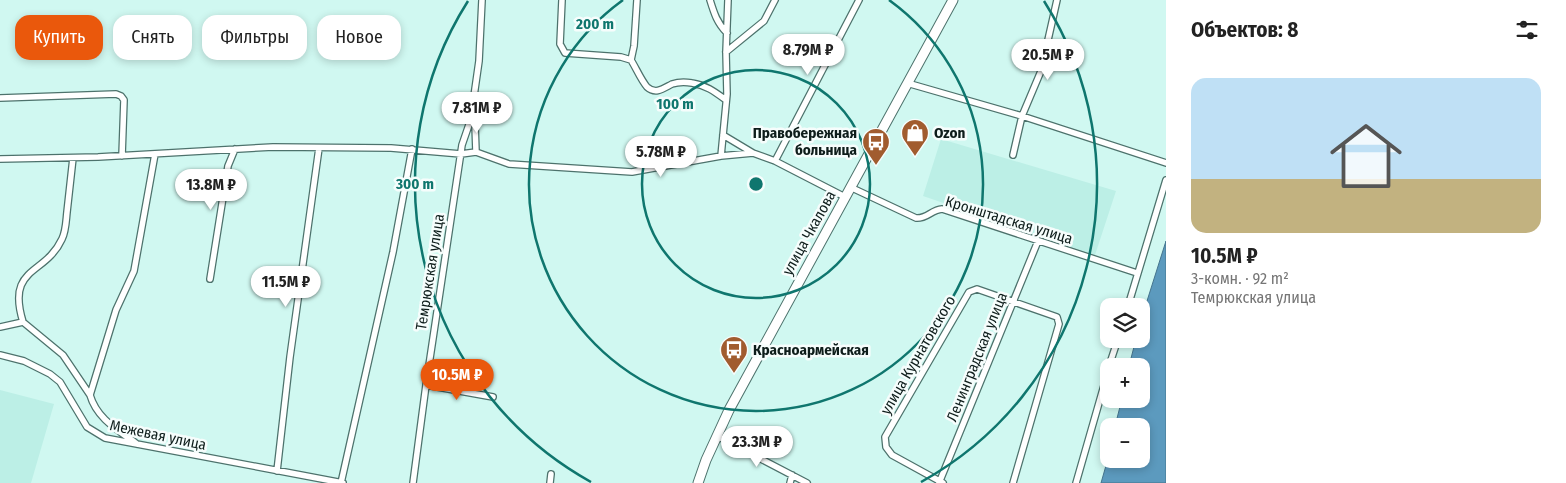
<!DOCTYPE html>
<html lang="ru">
<head>
<meta charset="utf-8">
<style>
  body { margin:0; font-family:"Fira Sans Condensed",sans-serif; background:#f2f2f2; color:#222; height:100vh; display:flex; flex-direction:column; font-size:19px; white-space:nowrap }
  * { box-sizing:border-box; margin:0 }
  p { font-size:16px; color:#767676 }
  .icon { flex:none; width:28px; height:28px; fill:none; stroke:currentColor; stroke-width:2; stroke-linecap:round; stroke-linejoin:round }
  .map { position:relative; flex:1; overflow:hidden }
  .panel { display:flex; flex-direction:column; background:#fff; width:400px }
  .panel>* { flex:none }
  .hud { position:absolute; left:15px; top:15px; width:475px; height:45px; display:flex; gap:10px }
  .buttons { position:absolute; left:1100px; top:298px; display:grid; gap:10px }
  .buttons a { display:grid; place-items:center; width:50px; height:50px; border-radius:10px; background:#fff; box-shadow:0 2px 8px #0003; font-size:25px }
  .price { position:absolute; translate:-50% -42px; padding:0 11px; border-radius:18px; background:#fff; color:#222; font-size:16px; line-height:32px; filter:drop-shadow(0 1px 2px #0008) }
  .price::after { content:''; position:absolute; left:50%; top:30px; width:15px; height:11px; margin-left:-8px; background:inherit; clip-path:polygon(0 0,100% 0,50% 100%) }
  .price.active { background:#ea580c; color:#fff }
  ul { padding:0; list-style:none }
  li { display:grid; align-content:center; gap:10px; height:265px; padding:0 25px }
  li+li { border-top:1px solid #e0e0e0 }
  li span { display:grid; place-items:center; height:155px; border-radius:15px; color:#555 }
  li>.icon { margin-inline-start:auto }
  span .icon { width:90px; height:90px; fill:#fffc; stroke-width:1 }
  li b { font-size:21px }
  h2 { display:flex; justify-content:space-between; align-items:center; height:60px; padding:0 25px; font-size:21px }
  .pill { padding:0 18px; border-radius:15px; background:#fff; box-shadow:0 2px 8px #0003; font-size:18px; line-height:45px }
  .pill.active { background:#ea580c; color:#fff }
  main { display:flex; flex:1; min-height:0 }
  .map>svg:first-child { display:block }
</style>
</head>
<body>
<main>
<div class="map">
<svg width="1166" height="483" viewBox="0 0 1166 483">
  <rect width="100%" height="100%" fill="#d0f8f1"/>
  <!-- built -->
  <path fill="#bcefe6" d="M941,139L1116,191L1095,255L923,196Z
    M0,390L54,404L31,483H0Z"/>
  <!-- water -->
  <path fill="#5c9abe" stroke="#45748d" d="M1166,241V483H1101L1109,455V459H1141V426H1115L1122,399H1141V366H1129L1136,339H1141V320Z"/>
  <g fill="none" stroke-linecap="round" stroke-linejoin="round">
    <defs>
      <path id="street" d="M562,0L560,44L565,53L621,57L631,60C636,68 641,80 647,87C656,95 664,88 672,84C678,82 686,82 692,83C706,85 715,92 726,100
        M710,0C714,13 717,23 727,33
        M726,52L764,21L775,0
        M631,60L634,46L637,0
        M907,83L1022,116L1166,163
        M0,98L116,94L121,96L124,100L122,156
        M723,135L753,153
        M476,152L474,96L479,61L482,0
        M1013,155L1022,116L1041,71L1057,0
        M721,156L727,94L726,52L728,0
        M0,159L98,157L273,147L391,148L461,154L476,152L509,164L632,172L721,156L753,153L775,161L845,197
        M775,161L859,0
        M850,187L916,218C927,219 931,210 942,209L1137,273
        M210,279L228,166L235,149
        M1128,306L1166,180
        M23,322L63,355L90,395
        M0,327L23,322C6,266 45,276 62,239C66,231 66,221 67,212C69,194 71,176 73,158
        M0,355L24,361L50,374L60,382L87,427L105,438L343,483
        M1109,366L1118,339
        M426,385L493,397
        M717,436L807,483
        M137,444C118,430 97,419 90,395L116,310L134,271L155,154
        M277,471L290,357L319,148
        M341,483L393,252L412,149
        M413,483L426,385L462,145L474,110
        M550,483L551,474
        M790,483L792,475
        M939,483L1038,241
        M943,483L892,455L886,447L885,437L969,292L977,289L1057,317L1059,324L1013,483
        M1076,483L1109,368"/>
      <path id="primary" d="M698,483L706,460L729,410L953,0"/>
    </defs>
    <!-- street casing -->
    <use href="#street" stroke="#4d726c" stroke-width="8"/>
    <!-- primary casing -->
    <use href="#primary" stroke="#4d726c" stroke-width="11"/>
    <!-- street -->
    <use href="#street" stroke="#fff" stroke-width="5.5"/>
    <!-- primary -->
    <use href="#primary" stroke="#fff" stroke-width="9"/>
  </g>
  <!-- distance rings -->
  <g fill="none" stroke="#0f766e" stroke-width="2.5">
    <circle cx="756" cy="184" r="114"/>
    <path d="M889 0A227 227 0 1 1 623 0"/>
    <path d="M591 482A341 341 0 0 1 468 1M1044 1A341 341 0 0 1 921 482"/>
  </g>
  <!-- icons -->
  <defs>
    <symbol id="shop-pin" viewBox="-11 -11 22 30"><path d="M0 17L-7.5 6A9.5 9.5 0 1 1 7.5 6Z" fill="#a15c2f" stroke="#f6fdfc"/><path d="M-5-2.5h2.3a2.7 3.5 0 0 1 5.4 0H5L5.5 6h-11ZM-1.5-2.5h3a1.5 2.3 0 0 0-3 0Z" fill="#fff"/></symbol>
    <symbol id="bus-pin" viewBox="-11 -11 22 30"><path d="M0 17L-7.5 6A9.5 9.5 0 1 1 7.5 6Z" fill="#a15c2f" stroke="#f6fdfc"/><path d="M-5-6H5V4H4V6H2V4H-2V6H-4V4H-5ZM-3.5-4V0h7V-4ZM-3.5 1.2v1.5H-2V1.2ZM2 1.2v1.5H3.5V1.2Z" fill="#fff"/></symbol>
  </defs>
  <g fill-rule="evenodd">
    <use href="#shop-pin" x="899" y="117" width="32" height="43"/>
    <use href="#bus-pin" x="860" y="126" width="32" height="43"/>
    <use href="#bus-pin" x="718" y="334" width="32" height="43"/>
  </g>
  <g text-anchor="middle" dominant-baseline="central" stroke-width="5" stroke-linejoin="round" paint-order="stroke">
    <!-- poi labels -->
    <g font-size="15" font-weight="bold" fill="#0e1d1b" stroke="#f6fdfc" text-anchor="start">
      <text x="857" y="133" text-anchor="end">Правобережная<tspan x="857" dy="17">больница</tspan></text>
      <text x="934" y="133">Ozon</text>
      <text x="753" y="350">Красноармейская</text>
    </g>
    <!-- street labels -->
    <g font-size="15" fill="#0e1d1b" stroke="#f6fdfc">
      <text transform="translate(1009 220) rotate(17)">Кронштадская улица</text>
      <text transform="translate(809 233) rotate(-61)">улица Чкалова</text>
      <text transform="translate(430 272) rotate(-81)">Темрюкская улица</text>
      <text transform="translate(918 355) rotate(-60)">улица Курнатовского</text>
      <text transform="translate(977 357) rotate(-68)">Ленинградская улица</text>
      <text transform="translate(158 435) rotate(12)">Межевая улица</text>
    </g>
  </g>
  <circle cx="756" cy="184" r="8" fill="#0f766e" stroke="#f6fdfc" stroke-width="2.5"/>
  <g font-size="15" text-anchor="middle" font-weight="bold" fill="#0f766e" stroke="#f6fdfc" stroke-width="5" stroke-linejoin="round" paint-order="stroke">
    <text x="595" y="29">200 m</text>
    <text x="675" y="109">100 m</text>
    <text x="415" y="189">300 m</text>
  </g>
</svg>
<div class="buttons">
<a><svg class="icon" aria-label="layers" viewBox="0 0 24 24"><path d="M12 4l9 5-9 5-9-5zM3 14l9 5 9-5"/></svg></a>
<a>+</a>
<a>−</a>
</div>
<b class="price" style="left:808px;top:76px">8.79M ₽</b>
<b class="price" style="left:1048px;top:81px">20.5M ₽</b>
<b class="price" style="left:477px;top:134px">7.81M ₽</b>
<b class="price" style="left:661px;top:178px">5.78M ₽</b>
<b class="price" style="left:211px;top:211px">13.8M ₽</b>
<b class="price" style="left:286px;top:308px">11.5M ₽</b>
<b class="price active" style="left:457px;top:401px">10.5M ₽</b>
<b class="price" style="left:757px;top:468px">23.3M ₽</b>
<div class="hud">
<a class="pill active">Купить</a>
<a class="pill">Снять</a>
<a class="pill">Фильтры</a>
<a class="pill">Новое</a>
</div>
</div>
<section class="panel">
<h2>Объектов: 8<svg class="icon" aria-label="filters" viewBox="0 0 24 24"><path d="M4 7h16M4 17h16"/><circle cx="9" cy="7" r="2"/><circle cx="15" cy="17" r="2"/></svg></h2>
<ul>
<li><span style="background:linear-gradient(#bfe0f5 65%,#c2b280 0)"><svg class="icon" aria-label="home" viewBox="0 0 24 24"><path d="M3 11l9-7 9 7M6 9v11h12V9"/></svg></span><div><b>10.5M ₽</b><p>3-комн. · 92 m²</p><p>Темрюкская улица</p></div></li>
</ul>
</section>
</main>
</body>
</html>
